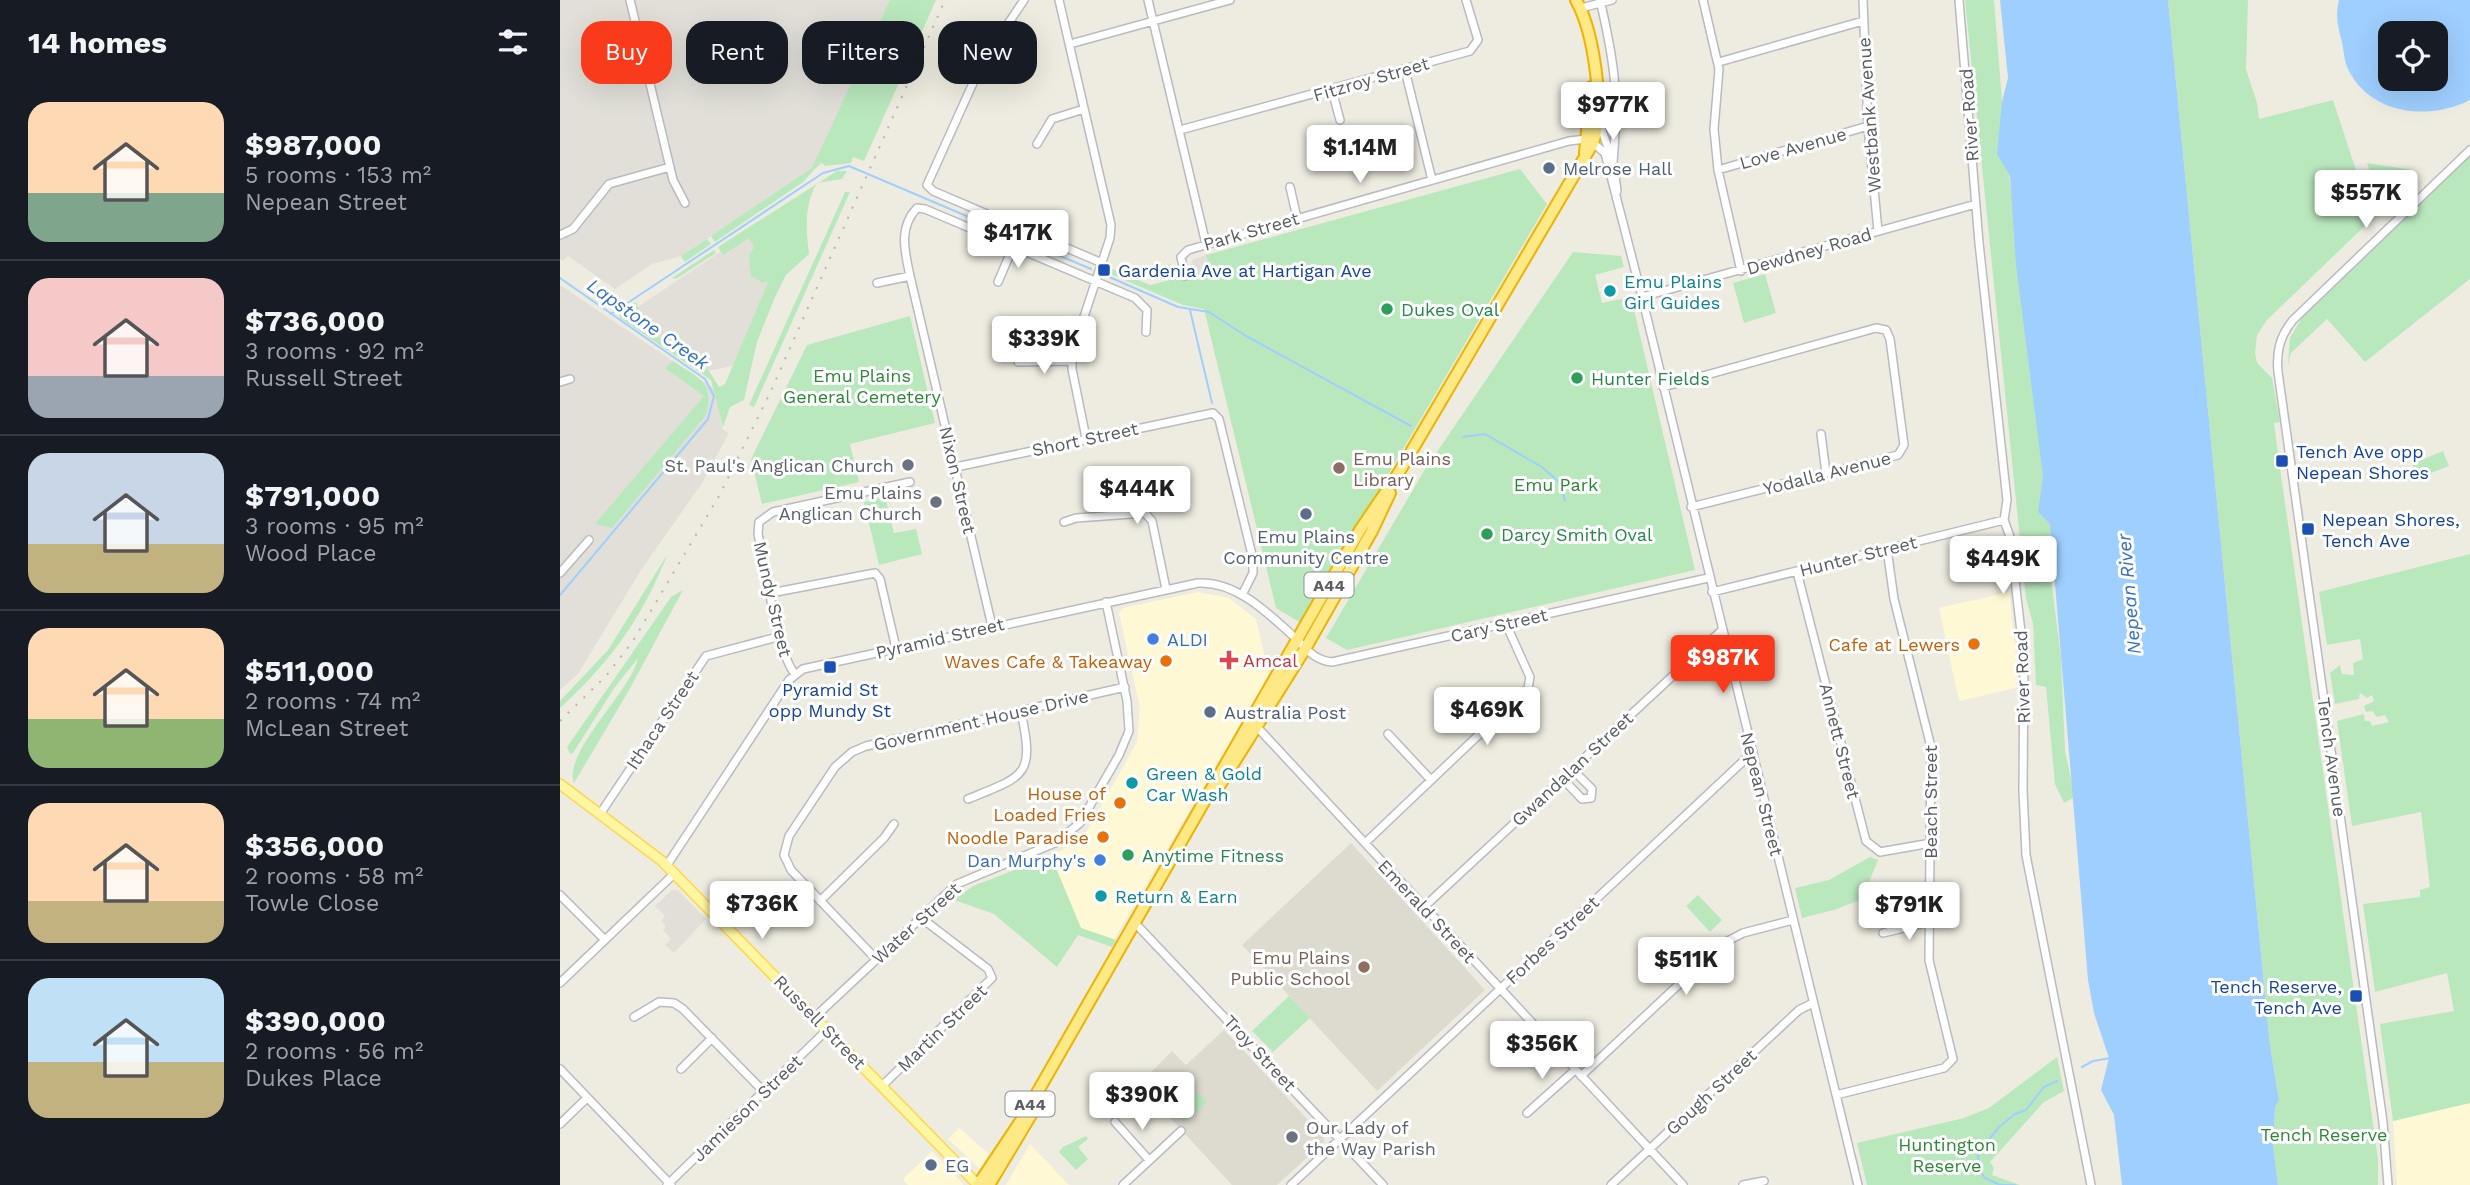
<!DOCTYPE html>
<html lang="en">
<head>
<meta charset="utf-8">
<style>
  body { margin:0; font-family:"Work Sans",sans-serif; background:#20242c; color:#f1f3f6; height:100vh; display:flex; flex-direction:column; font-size:26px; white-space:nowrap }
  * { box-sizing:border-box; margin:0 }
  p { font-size:23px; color:#9ea1a6 }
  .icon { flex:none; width:38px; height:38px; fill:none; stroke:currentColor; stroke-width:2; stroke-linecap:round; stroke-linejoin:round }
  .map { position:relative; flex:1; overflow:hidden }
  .sheet { display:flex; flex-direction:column; background:#171b24; width:560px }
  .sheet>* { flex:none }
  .hud { position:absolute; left:21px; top:21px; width:665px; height:63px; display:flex; gap:14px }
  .buttons { position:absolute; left:1818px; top:21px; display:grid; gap:14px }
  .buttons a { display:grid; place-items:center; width:70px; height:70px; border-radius:14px; background:#171b24; box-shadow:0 7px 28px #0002; font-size:35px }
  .price { position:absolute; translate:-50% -60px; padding:0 16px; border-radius:7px; background:#fff; color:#222; font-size:23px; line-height:46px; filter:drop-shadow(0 2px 4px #0008) }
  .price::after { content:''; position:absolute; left:50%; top:42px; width:21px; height:16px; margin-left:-10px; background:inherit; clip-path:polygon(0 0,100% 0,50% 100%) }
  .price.selected { background:#f93b1b; color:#fff }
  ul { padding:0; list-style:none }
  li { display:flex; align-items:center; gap:21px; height:175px; padding:0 28px }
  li+li { border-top:2px solid #363941 }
  li span { display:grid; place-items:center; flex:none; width:196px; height:140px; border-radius:21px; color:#555 }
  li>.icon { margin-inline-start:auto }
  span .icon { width:84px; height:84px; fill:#fffc; stroke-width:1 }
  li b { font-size:30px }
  h2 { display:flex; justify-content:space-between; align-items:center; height:84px; padding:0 28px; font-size:30px }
  .chip { padding:0 24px; border-radius:21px; background:#171b24; box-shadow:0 7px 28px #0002; font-size:24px; line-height:63px }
  .chip.selected { background:#f93b1b; color:#fff }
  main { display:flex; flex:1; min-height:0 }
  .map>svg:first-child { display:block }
</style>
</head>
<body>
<main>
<section class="sheet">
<h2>14 homes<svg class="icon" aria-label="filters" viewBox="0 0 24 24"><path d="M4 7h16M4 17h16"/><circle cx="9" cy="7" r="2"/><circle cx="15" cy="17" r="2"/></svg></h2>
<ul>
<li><span style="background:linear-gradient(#ffd9b3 65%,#7fa58c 0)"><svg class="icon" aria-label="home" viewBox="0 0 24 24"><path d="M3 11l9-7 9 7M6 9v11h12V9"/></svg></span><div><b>$987,000</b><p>5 rooms · 153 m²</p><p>Nepean Street</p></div></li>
<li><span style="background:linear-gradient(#f6c9c9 70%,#9aa5b1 0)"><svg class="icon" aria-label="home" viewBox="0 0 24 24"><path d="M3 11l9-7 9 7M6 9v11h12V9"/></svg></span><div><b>$736,000</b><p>3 rooms · 92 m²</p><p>Russell Street</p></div></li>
<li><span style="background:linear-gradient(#c9d6e8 65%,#c2b280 0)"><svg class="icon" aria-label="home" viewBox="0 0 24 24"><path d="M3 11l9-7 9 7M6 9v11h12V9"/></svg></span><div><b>$791,000</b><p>3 rooms · 95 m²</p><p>Wood Place</p></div></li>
<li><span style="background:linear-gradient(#ffd9b3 65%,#8fb573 0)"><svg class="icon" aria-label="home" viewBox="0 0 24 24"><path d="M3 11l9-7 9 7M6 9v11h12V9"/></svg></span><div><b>$511,000</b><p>2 rooms · 74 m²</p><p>McLean Street</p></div></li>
<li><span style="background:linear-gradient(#ffd9b3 70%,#c2b280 0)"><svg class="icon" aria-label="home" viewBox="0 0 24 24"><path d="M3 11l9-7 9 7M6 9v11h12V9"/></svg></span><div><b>$356,000</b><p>2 rooms · 58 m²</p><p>Towle Close</p></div></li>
<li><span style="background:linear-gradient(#bfe0f5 60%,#c2b280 0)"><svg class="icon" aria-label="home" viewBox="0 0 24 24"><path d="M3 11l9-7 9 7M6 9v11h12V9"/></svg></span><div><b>$390,000</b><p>2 rooms · 56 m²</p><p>Dukes Place</p></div></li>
</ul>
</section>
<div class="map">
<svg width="1910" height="1185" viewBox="0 0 1910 1185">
  <rect width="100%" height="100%" fill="#eeece0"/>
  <!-- commercial -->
  <path fill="#fff8d4" d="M638,592L669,598L696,619L709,675L554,939L521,928L491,856L511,845L527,831L577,742L580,708L559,613L563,608Z
    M1449,592L1458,674L1456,688L1399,701L1379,608Z
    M1910,1103V1185H1837L1833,1121Z
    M399,1128L429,1154L420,1169L388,1139Z
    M470,1144L509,1185H446Z
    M372,1151L403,1184V1185H348L343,1179Z"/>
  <!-- industrial -->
  <path fill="#e1dfd8" d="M0,0H339L268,160L121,256L92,264L55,289L8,256L3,261L0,259Z
    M253,190L176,365L149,371L67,314Z
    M646,255L650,270L635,274L632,260Z
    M0,285L169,399L159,411L163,430L169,433L142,483L81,570L18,674L0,690Z
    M112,890H118L146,919L114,953L105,945L111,939L103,930L106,926L101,921L105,916L95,906Z"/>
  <!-- education -->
  <path fill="#dddbcf" d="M791,843L925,990L817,1091L682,945Z
    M664,1030L764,1137V1142L717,1185H672L579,1084L612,1051L626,1065Z"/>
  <!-- green -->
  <path fill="#bae8bd" d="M330,0H376L304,161L293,157L291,163L265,166L261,162L243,182L155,242L151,236L252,168Z
    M1405,0H1434L1446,151L1491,511V578L1501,658L1505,751L1515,797L1504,803L1495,784L1486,687L1476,685L1473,623L1466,599Z
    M1608,0H1688L1686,69L1697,103L1699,119L1773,100L1812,219L1707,320L1697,335L1695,353L1697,363L1712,378L1720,422L1714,423L1719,461L1818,1159V1185H1718L1713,1145L1715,1108L1719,1100L1710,1046Z
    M1910,155V279L1805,362L1767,319L1731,353L1728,365L1730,338L1743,316Z
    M1807,163L1853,170L1820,202Z
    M960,169L987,204L741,623L716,608L644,309L623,305L548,273L550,268L590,285L650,270L646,255Z
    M277,171H287L282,179L257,183C244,205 246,230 249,254L226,275L215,297L197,342L184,400L170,407L163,427L151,380L60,318L59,313L76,302L80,314L77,322L149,371L159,387L165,384L209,280L203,283L191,276L189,256L194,247L189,238L163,255L158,247Z
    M285,192H290L194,407L189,405Z
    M147,239L151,244L125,262L121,256Z
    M154,250L156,253L116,279L112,278Z
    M1013,252L1061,256L1064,267L1035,275L1042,303L1071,297L1135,570L787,650L766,638L864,471Z
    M1205,274L1216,313L1184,323L1173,283Z
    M350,316L375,423L290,444L299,482L202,504L191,459L247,345Z
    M113,361C139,379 155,381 146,415L52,528L35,524L144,396L105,368Z
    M1883,451L1889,466L1858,478L1852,464Z
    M325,497L334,533L356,529L362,554L319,565L304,502Z
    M1910,554V1103L1833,1121L1820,1024L1894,1011L1887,973L1815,992L1803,904L1860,897V890L1870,887L1861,812L1792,826L1777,721L1804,714L1805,721H1810L1812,726L1829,722L1825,715L1817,717L1812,711L1806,712L1804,706L1814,701L1812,695L1807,698L1800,693L1799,699L1775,704L1770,673L1780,665L1782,674L1794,675L1793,663L1803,659L1800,639L1767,645L1759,592Z
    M107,555C106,560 102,567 99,574C76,627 43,669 0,708V701L48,650Z
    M123,590L68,692L14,783C2,753 72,690 78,658L55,687L13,753L10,754L7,747L111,597Z
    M491,856L521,928L556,940L552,947L518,935L497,967L434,914L394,900L413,886Z
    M1310,857L1318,860L1302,899L1277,909L1242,918L1235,888L1269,880Z
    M1138,895L1162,920L1150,932L1126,906Z
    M729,996L750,1018L713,1052L692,1031Z
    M1497,1057L1504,1091L1484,1102L1430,1162L1434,1168L1432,1175L1460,1185H1307L1297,1143L1404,1118L1429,1108Z
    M637,1092L647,1102L625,1122L615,1112Z
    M526,1136L528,1139L518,1147L528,1159L516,1170L499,1152L503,1147Z"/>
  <!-- water -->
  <path fill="#9fcfff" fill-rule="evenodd" d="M1440,0H1608L1710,1046L1719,1100L1715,1108L1713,1145L1718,1185H1562L1554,1115L1541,1090L1549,1058L1534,1013L1528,980L1490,524L1478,512L1483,476L1456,265L1450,176L1437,154L1442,102L1448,78Z
    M1779,0H1910V100C1869,121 1810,115 1788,69C1784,61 1784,51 1782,42C1778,27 1775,16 1779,0ZM1830,33H1876V79H1830Z"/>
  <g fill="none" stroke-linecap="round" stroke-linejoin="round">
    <!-- stream -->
    <path stroke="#9fcfff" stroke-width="2" d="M547,276L618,307L649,312L686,336L851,426
      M0,278L145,379L154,396L148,419L0,595
      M630,310L652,403
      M51,314L263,173L289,166L531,269
      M903,437L925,434L982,467L1000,483L1005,501
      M1522,1067L1533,1061L1551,1058
      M1455,1185H1440L1425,1178L1419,1169L1418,1153L1439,1127L1455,1114L1466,1110L1484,1087L1497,1081"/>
    <defs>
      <path id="minor" d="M70,0L113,180L125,203
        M464,0L423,61L367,185L373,191L542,263
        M499,0L551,225L550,238L512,353V369L526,438
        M588,0L646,244
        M1040,0C1055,64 1059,96 1053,162
        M1143,0L1159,69L1154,129L1158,170L1181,271
        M1303,0L1308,126L1318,231
        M1399,0L1419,243L1447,500L1444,520L1450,537L1464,658L1463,791L1466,855L1531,1185
        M1021,8L1052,0
        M510,44L670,0
        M1159,62L1303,21
        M845,70L872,180
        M772,90L780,120
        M1039,122L1053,162L1057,191
        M620,130L910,51L918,40L906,0
        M1033,143L1045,153L1082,297L1298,1185
        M477,144L492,119L524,109
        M1158,170L1308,126
        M730,187L737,218
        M0,235L13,229L49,184L110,167
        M625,276L621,257L628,250L1009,141L1026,139
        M438,282L453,247
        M317,283L350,276
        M1082,297L1416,204
        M458,362L511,361
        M0,382L10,379
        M1103,387L1316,328L1326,330L1330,339L1344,445L1338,455L1131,507
        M1261,434L1266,473
        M396,467L653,413L659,419L693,559V573L682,595
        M504,522L516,518L585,513L592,521L606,589
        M1237,572L1306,841L1320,852L1371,843
        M0,573L29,540
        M1152,592L1444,520
        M211,593L315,573L320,579L336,648
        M432,626L350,276C345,252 338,228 357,208L365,209L575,298L587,310L586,332
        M235,674C217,653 205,565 198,534L199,522L213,512L350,482
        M698,728L1123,1185
        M828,734L871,780
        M1002,778L1022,799L1031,798L1032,789L1012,769
        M408,799C465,776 475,776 461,712
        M40,814L146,656L221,636
        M805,843L968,688L970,677L946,624
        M107,865L229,680L243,669L638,583C675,581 706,611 732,635C745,647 753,660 772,662L1148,578
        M0,895L45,940
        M260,901L324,838L334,824
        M864,907L1161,631
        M575,923L823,1185
        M1323,933L1369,922
        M316,959L231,870L224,855L229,836L275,767L292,752L306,746L565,687
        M0,983L115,873
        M74,1017L99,1002L114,1003L123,1009L204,1092
        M255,1017L397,884L495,843L520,823L559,755L569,731L567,701L546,602
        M0,1069L111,1185
        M121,1069L152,1038
        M1021,1076L1162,944L1183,933L1233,920
        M322,1086L432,978L428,969L360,917
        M1276,1095L1384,1068L1393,1059L1369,960L1371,747L1334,599L1327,549
        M967,1113L1015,1070
        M555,1122L589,1160
        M0,1124L27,1098
        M107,1185L267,1030
        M563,1185L621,1131
        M731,1185L1193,752
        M1051,1185L1239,1010L1253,1003
        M1183,1185L1204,1181
        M1828,1185L1823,1122L1718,372C1716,351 1720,336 1733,320L1910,150"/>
      <path id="major" d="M0,784L102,861L418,1185"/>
      <path id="highway" d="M1025,153L1031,87
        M653,796L745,649L812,531L830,493
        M418,1185L462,1119L800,530L838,474L1033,143C1045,109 1034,32 1016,0
        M429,1185L480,1100"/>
    </defs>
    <!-- minor casing -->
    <use href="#minor" stroke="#b9bbc1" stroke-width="10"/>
    <!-- major casing -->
    <use href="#major" stroke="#fed749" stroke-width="12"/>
    <!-- highway casing -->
    <use href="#highway" stroke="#eeb300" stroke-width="14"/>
    <!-- minor -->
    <use href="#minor" stroke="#fff" stroke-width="7"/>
    <!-- major -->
    <use href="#major" stroke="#fff6a4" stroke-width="9"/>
    <!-- highway -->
    <use href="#highway" stroke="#ffe886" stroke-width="10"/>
    <!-- rail -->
    <path stroke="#b5b6b6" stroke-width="2" stroke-dasharray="2 9" stroke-linecap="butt" d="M0,721L46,676L73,641L159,496L210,393L385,0"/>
  </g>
  <!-- markers -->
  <g fill="#5c6f8a" stroke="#fff" stroke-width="2.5">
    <circle cx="989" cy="168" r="7"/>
    <circle cx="746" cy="514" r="7"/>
    <circle cx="650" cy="712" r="7"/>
    <circle cx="371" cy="1165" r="7"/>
  </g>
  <g fill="#1a4fb4" stroke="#fff" stroke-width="2.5">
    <rect x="537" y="263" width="14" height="14" rx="3.5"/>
    <rect x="1715" y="454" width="14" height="14" rx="3.5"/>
    <rect x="1741" y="522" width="14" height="14" rx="3.5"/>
    <rect x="263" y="660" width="14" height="14" rx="3.5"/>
    <rect x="1789" y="989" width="14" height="14" rx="3.5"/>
  </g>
  <g fill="#0f9aa8" stroke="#fff" stroke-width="2.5">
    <circle cx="1050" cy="291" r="7"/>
    <circle cx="572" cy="783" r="7"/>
    <circle cx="541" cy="896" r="7"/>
  </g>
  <g fill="#2e9e5b" stroke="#fff" stroke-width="2.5">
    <circle cx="827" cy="309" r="7"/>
    <circle cx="1017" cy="378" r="7"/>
    <circle cx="927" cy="534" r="7"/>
    <circle cx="568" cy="855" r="7"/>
  </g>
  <g fill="#6b7280" stroke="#fff" stroke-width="2.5">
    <circle cx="348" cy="465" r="7"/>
    <circle cx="376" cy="502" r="7"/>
    <circle cx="732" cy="1137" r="7"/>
  </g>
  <g fill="#8d6e63" stroke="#fff" stroke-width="2.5">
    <circle cx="779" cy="468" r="7"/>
    <circle cx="804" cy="967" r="7"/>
  </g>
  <g fill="#3f7fe0" stroke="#fff" stroke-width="2.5">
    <circle cx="593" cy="639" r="7"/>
    <circle cx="540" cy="860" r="7"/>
  </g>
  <g fill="#e8710a" stroke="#fff" stroke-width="2.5">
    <circle cx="1414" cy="644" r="7"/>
    <circle cx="606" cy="661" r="7"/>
    <circle cx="560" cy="803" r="7"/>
    <circle cx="543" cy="837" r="7"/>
  </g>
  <path fill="#e0444e" stroke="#fff" stroke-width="2.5" d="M665.5 649.5h7v7h7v7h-7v7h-7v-7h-7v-7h7z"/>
  <g text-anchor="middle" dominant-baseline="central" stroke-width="6" stroke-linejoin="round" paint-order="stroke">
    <!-- shield labels -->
    <g fill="#fff" stroke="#8b8e92" stroke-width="2">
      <rect x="744.5" y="572.5" width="49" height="25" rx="5"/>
      <rect x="445.5" y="1091.5" width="49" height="25" rx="5"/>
    </g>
    <g font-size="16" font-weight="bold" fill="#595d63">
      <text x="769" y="585">A44</text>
      <text x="470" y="1104">A44</text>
    </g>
    <!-- street labels -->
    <g font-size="18" fill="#595d63" stroke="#fff">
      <text transform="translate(811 79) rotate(-16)">Fitzroy Street</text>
      <text transform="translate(1309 115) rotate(-94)">Westbank Avenue</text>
      <text transform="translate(1409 115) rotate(-94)">River Road</text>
      <text transform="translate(1233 148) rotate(-16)">Love Avenue</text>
      <text transform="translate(691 231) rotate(-16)">Park Street</text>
      <text transform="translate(1249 251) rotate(-16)">Dewdney Road</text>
      <text transform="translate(525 439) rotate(-12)">Short Street</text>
      <text transform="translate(1267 473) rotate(-14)">Yodalla Avenue</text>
      <text transform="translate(398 480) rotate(77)">Nixon Street</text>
      <text transform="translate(1298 556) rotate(-14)">Hunter Street</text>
      <text transform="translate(213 599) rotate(77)">Mundy Street</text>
      <text transform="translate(939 625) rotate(-13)">Cary Street</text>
      <text transform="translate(380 638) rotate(-13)">Pyramid Street</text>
      <text transform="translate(1462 677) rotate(-92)">River Road</text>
      <text transform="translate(102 720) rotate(-56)">Ithaca Street</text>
      <text transform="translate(421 720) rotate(-13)">Government House Drive</text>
      <text transform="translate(1280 741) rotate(76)">Annett Street</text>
      <text transform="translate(1772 757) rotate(82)">Tench Avenue</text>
      <text transform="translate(1012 769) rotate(-43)">Gwandalan Street</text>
      <text transform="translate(1202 794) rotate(76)">Nepean Street</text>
      <text transform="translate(1370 802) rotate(-90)">Beach Street</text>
      <text transform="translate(867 911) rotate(47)">Emerald Street</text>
      <text transform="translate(356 923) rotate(-42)">Water Street</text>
      <text transform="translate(992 940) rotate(-43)">Forbes Street</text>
      <text transform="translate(260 1022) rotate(46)">Russell Street</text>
      <text transform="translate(382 1028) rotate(-44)">Martin Street</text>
      <text transform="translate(700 1053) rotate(47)">Troy Street</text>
      <text transform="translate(1151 1092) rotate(-43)">Gough Street</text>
      <text transform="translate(187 1108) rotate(-44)">Jamieson Street</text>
    </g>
    <!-- service labels -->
    <g font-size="18" fill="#4e5e75" stroke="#fff" text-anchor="start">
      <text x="1003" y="168">Melrose Hall</text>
      <text x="746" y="536" text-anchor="middle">Emu Plains<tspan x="746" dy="21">Community Centre</tspan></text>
      <text x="664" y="712">Australia Post</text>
      <text x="385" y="1165">EG</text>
    </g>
    <!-- transit labels -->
    <g font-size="18" fill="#164399" stroke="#fff" text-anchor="start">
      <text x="558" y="270">Gardenia Ave at Hartigan Ave</text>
      <text x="1736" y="451">Tench Ave opp<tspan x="1736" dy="21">Nepean Shores</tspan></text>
      <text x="1762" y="519">Nepean Shores,<tspan x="1762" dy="21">Tench Ave</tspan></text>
      <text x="270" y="689" text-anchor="middle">Pyramid St<tspan x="270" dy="21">opp Mundy St</tspan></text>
      <text x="1782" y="986" text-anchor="end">Tench Reserve,<tspan x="1782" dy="21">Tench Ave</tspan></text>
    </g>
    <!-- culture labels -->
    <g font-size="18" fill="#0d838f" stroke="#fff" text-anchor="start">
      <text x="1064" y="281">Emu Plains<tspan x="1064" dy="21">Girl Guides</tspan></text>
      <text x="586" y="773">Green &amp; Gold<tspan x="586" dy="21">Car Wash</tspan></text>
      <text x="555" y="896">Return &amp; Earn</text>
    </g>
    <!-- leisure labels -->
    <g font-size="18" fill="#27864d" stroke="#fff" text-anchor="start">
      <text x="841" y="309">Dukes Oval</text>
      <text x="1031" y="378">Hunter Fields</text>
      <text x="941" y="534">Darcy Smith Oval</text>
      <text x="582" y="855">Anytime Fitness</text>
    </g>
    <!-- park labels -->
    <g font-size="18" fill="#2d8737" stroke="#fff">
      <text x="302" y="375">Emu Plains<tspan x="302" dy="21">General Cemetery</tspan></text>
      <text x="996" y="484">Emu Park</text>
      <text x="1764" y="1134">Tench Reserve</text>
      <text x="1387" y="1144">Huntington<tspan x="1387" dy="21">Reserve</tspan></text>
    </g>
    <!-- education labels -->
    <g font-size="18" fill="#785e54" stroke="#fff" text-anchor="start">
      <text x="793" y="458">Emu Plains<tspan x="793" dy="21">Library</tspan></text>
      <text x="790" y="957" text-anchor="end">Emu Plains<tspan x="790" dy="21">Public School</tspan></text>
    </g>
    <!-- worship labels -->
    <g font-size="18" fill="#5b616d" stroke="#fff" text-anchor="end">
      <text x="334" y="465">St. Paul's Anglican Church</text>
      <text x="362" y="492">Emu Plains<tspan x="362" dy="21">Anglican Church</tspan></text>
      <text x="746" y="1127" text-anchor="start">Our Lady of<tspan x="746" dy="21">the Way Parish</tspan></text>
    </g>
    <!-- shop labels -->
    <g font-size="18" fill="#366cbe" stroke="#fff" text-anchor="start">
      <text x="607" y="639">ALDI</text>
      <text x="526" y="860" text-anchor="end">Dan Murphy's</text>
    </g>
    <!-- food labels -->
    <g font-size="18" fill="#c56008" stroke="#fff" text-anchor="end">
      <text x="1400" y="644">Cafe at Lewers</text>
      <text x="592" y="661">Waves Cafe &amp; Takeaway</text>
      <text x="546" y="793">House of<tspan x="546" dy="21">Loaded Fries</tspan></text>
      <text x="529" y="837">Noodle Paradise</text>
    </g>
    <!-- health labels -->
    <g font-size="18" fill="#be3a42" stroke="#fff" text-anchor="start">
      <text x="683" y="660">Amcal</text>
    </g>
    <!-- water labels -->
    <g font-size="19" font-style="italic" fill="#3572c4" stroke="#fff">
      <text transform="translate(88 324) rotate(35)">Lapstone Creek</text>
      <text transform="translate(1569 594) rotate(-95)">Nepean River</text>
    </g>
  </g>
</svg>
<div class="buttons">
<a><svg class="icon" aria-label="locate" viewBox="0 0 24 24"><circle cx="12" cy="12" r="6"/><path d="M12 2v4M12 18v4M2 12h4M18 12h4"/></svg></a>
</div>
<b class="price" style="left:1053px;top:142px">$977K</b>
<b class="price" style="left:800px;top:185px">$1.14M</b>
<b class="price" style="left:1806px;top:230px">$557K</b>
<b class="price" style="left:458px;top:270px">$417K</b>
<b class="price" style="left:484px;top:376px">$339K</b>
<b class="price" style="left:577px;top:526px">$444K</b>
<b class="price" style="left:1443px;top:596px">$449K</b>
<b class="price selected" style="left:1163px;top:695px">$987K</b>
<b class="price" style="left:927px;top:747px">$469K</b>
<b class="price" style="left:202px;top:941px">$736K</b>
<b class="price" style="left:1349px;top:942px">$791K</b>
<b class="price" style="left:1126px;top:997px">$511K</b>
<b class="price" style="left:982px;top:1081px">$356K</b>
<b class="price" style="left:582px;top:1132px">$390K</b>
<div class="hud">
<a class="chip selected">Buy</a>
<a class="chip">Rent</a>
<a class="chip">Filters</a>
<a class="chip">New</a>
</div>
</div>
</main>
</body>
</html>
